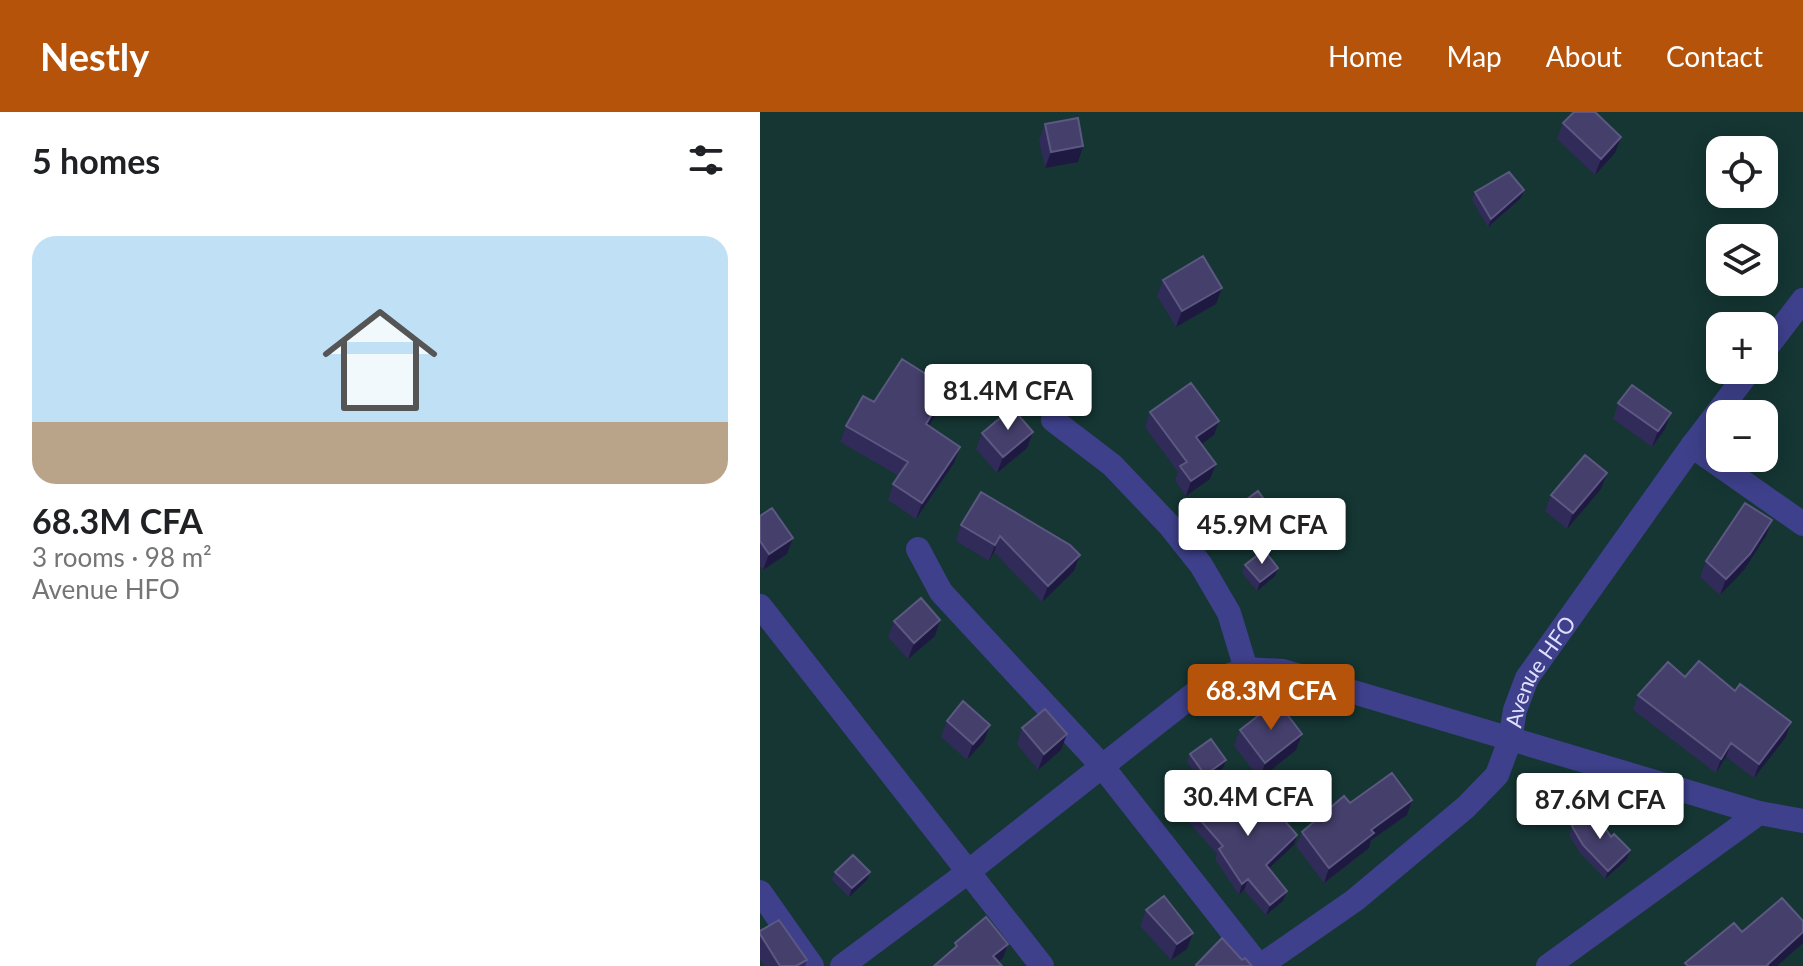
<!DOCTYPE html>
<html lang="en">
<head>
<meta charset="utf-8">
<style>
  body { margin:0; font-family:Lato,sans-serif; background:#f2f2f2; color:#202124; height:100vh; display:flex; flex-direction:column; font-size:30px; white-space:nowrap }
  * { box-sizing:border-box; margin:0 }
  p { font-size:26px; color:#757577 }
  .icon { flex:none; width:44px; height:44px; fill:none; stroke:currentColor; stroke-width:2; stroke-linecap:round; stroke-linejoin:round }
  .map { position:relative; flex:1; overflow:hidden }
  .details { display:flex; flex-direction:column; background:#fff; width:760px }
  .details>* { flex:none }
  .fabs { position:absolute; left:946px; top:24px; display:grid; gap:16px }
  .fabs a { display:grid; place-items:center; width:72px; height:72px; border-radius:16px; background:#fff; box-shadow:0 4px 20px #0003; font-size:40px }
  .price { position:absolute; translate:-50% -68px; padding:0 18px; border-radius:8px; background:#fff; color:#222; font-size:26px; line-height:52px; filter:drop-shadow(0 2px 4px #0008) }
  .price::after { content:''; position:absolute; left:50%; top:48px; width:24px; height:18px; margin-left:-12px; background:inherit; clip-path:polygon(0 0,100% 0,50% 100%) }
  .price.current { background:#b45309; color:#fff }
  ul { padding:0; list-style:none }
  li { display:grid; align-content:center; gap:16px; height:424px; padding:0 32px }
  li span { display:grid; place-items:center; height:248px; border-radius:24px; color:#555 }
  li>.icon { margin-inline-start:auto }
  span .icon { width:144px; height:144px; fill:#fffc; stroke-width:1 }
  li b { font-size:34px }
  h2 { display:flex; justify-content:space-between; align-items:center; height:96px; padding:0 32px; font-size:34px }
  header { display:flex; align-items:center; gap:48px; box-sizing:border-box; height:112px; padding:0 40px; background:#b45309; color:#fff }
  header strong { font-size:38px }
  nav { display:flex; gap:44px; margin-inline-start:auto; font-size:28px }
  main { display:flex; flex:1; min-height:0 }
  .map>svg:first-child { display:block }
</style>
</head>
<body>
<header>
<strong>Nestly</strong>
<nav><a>Home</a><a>Map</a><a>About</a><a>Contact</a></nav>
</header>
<main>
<section class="details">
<h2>5 homes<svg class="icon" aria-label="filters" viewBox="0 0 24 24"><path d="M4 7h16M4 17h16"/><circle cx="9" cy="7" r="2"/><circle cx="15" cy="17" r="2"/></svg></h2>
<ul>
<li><span style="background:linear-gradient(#bfe0f5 75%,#b9a48a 0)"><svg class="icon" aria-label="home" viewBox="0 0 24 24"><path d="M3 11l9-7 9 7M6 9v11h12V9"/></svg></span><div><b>68.3M CFA</b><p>3 rooms · 98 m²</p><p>Avenue HFO</p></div></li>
</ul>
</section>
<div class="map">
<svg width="1043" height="854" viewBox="0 0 1043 854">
  <rect width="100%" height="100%" fill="#15122c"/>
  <!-- green -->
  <path fill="#153633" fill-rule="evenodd" d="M0,0H1043V854H0ZM960,38H1004V82H960ZM960,126H1004V170H960ZM960,214H1004V258H960ZM960,302H1004V346H960Z"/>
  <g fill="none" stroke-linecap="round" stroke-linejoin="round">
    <!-- street -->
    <g stroke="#3e408b" stroke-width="24">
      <path d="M1004,239L1043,188"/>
      <path d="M293,308L352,353L410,414L441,453L469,501L486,557"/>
      <path d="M932,334L1043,412"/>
      <path d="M158,437L181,480L342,654L499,854"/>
      <path d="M0,494L282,854"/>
      <path d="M0,780L52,854"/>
      <path d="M82,854L204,763L448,571L486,557L523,559L999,701L1043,709"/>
      <path id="s1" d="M500,854L595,788L706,695L737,663L750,628L755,598L767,566L932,334L990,258"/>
      <path d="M788,854L999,701"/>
    </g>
  </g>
  <!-- wall -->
  <path fill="#312b59" d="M803,11L855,41L835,63L797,27Z
    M285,12L318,50L285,56L279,28Z
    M715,80L761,86L728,115L712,88Z
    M403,168L456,192L416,215L397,184Z
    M114,290L182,293L169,314L200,335L194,351L156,407L128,388L133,372L139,364L80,330L86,314Z
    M858,291L905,317L892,335L853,307Z
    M390,300L454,323L441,332L456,352L450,367L426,384L415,369L418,360L385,315Z
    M273,320L267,336L237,361L216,337L222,321Z
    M841,377L807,417L785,399L791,383Z
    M475,396L514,401L509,417L486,434L469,412Z
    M0,404L33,426L27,442L3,458L0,454Z
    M1012,408L1006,424L984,458L960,483L940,465L946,449Z
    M201,413L320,443L314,459L282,490L234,440L229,449L196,429Z
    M485,453L515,464L497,479L482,461Z
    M180,508L175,524L148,547L128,525L134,509Z
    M925,565L1026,625L994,666L966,645L956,661L873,598L878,583Z
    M187,609L230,613L224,629L207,648L181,625Z
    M262,616L301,638L278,658L257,632Z
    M480,618L542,622L536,638L500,667L474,634Z
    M430,642L463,656L442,671L427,650Z
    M652,688L647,703L611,728L609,736L564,771L536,734L542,720Z
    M428,694L534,733L509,757L523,789L506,803L484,778L479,783L455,747L457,742L424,705Z
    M812,714L867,747L845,767L820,741L809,723Z
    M75,760L107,768L89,785L72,768Z
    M386,798L433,821L427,837L411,848L380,814Z
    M0,819L47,848L45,854H4L0,847Z"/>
  <!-- shaded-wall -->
  <path fill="#1e1940" d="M861,25L855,41L835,63L841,47Z
    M323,34L318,50L285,56L291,40Z
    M764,78L761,86L728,115L731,107Z
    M462,176L456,192L416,215L422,199Z
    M188,276L182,293L160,328L166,312Z
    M911,301L905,317L892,335L898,319Z
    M459,309L454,323L431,340L436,325Z
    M273,320L267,336L237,361L243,345Z
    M200,335L194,351L156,407L162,391Z
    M456,352L450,367L426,384L431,369Z
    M847,361L841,377L807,417L813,401Z
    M514,401L509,417L486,434L491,418Z
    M1012,408L1006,424L984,458L960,483L966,467Z
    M240,424L234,440L229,449L235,433Z
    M33,426L27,442L3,458L9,442Z
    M320,443L314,459L282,490L288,474Z
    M518,456L515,464L497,479L500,470Z
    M180,508L175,524L148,547L154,531Z
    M1031,610L1026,625L994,666L999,652Z
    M230,613L224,629L207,648L213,632Z
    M307,622L301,638L278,658L284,642Z
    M542,622L536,638L500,667L505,651Z
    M971,631L966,645L956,661L961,647Z
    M466,648L463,656L442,671L445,663Z
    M652,688L647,703L611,728L609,736L564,771L569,756L611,718Z
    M537,723L534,733L502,763L506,753Z
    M870,738L867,747L845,767L848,759Z
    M110,760L107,768L89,785L92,776Z
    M488,767L484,778L479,783L482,772Z
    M527,779L523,789L506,803L510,793Z
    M1043,820V831L1017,854H1007Z
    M433,821L427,837L411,848L417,832Z
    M248,832L243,846L234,854L233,844Z"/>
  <!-- building -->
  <path fill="#443f6b" stroke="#5c5882" stroke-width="2" d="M814,0H835L861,25L841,47L803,11Z
    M318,6L323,34L291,40L285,12Z
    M749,60L764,78L731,107L715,80Z
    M443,144L462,176L422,199L403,168Z
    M142,247L188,276L166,312L200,335L162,391L133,372L148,350L86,314L103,284L114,290Z
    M431,271L459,309L436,325L456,352L431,369L420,354L427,350L390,300Z
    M872,273L911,301L898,319L858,291Z
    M252,296L273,320L243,345L222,321Z
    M825,343L847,361L813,401L791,383Z
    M498,379L514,401L491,418L475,396Z
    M221,380L310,433L320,443L288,474L240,424L235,433L201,413Z
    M985,391L1012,408L990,442L966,467L946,449Z
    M12,396L33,426L9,442L0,429V404Z
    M504,438L518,456L500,470L485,453Z
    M161,486L180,508L154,531L134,509Z
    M939,549L975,579L980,572L1031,610L999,652L971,631L961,647L878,583L908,550L925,565Z
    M203,589L230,613L213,632L187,609Z
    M517,589L542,622L505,651L480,618Z
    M285,597L307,622L284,642L262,616Z
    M451,627L466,648L445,663L430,642Z
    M632,661L652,688L611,718L614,721L569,756L542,720L584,684L590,691Z
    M448,677L468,700L498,678L537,723L506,753L527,779L510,793L488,767L482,772L459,737L463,734L428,694Z
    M835,700L851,725L854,722L870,738L848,759L823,733L812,714Z
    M93,743L110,760L92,776L75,760Z
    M404,784L433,821L417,832L386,798Z
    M1022,786L1043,809V820L1007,853L1008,854H928L925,851L974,811L982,820Z
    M226,805L248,832L233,844L242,854H174L197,834L195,831Z
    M19,808L47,848L36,854H20L0,822V819Z
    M462,826L482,848L485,846L492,854H436V853Z"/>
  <g text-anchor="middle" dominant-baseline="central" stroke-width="8" stroke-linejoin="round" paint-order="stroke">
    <!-- street labels -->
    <g font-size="22" fill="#dfdeff" stroke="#15122c">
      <text stroke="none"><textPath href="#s1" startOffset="418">Avenue HFO</textPath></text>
    </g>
  </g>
</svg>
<div class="fabs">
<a><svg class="icon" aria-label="locate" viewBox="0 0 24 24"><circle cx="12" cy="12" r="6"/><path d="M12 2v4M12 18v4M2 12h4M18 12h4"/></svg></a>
<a><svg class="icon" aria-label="layers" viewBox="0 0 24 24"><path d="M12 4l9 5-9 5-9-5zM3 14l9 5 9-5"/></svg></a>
<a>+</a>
<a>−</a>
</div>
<b class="price" style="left:248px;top:320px">81.4M CFA</b>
<b class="price" style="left:502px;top:454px">45.9M CFA</b>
<b class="price current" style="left:511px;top:620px">68.3M CFA</b>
<b class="price" style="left:488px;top:726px">30.4M CFA</b>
<b class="price" style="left:840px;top:729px">87.6M CFA</b>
</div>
</main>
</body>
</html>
